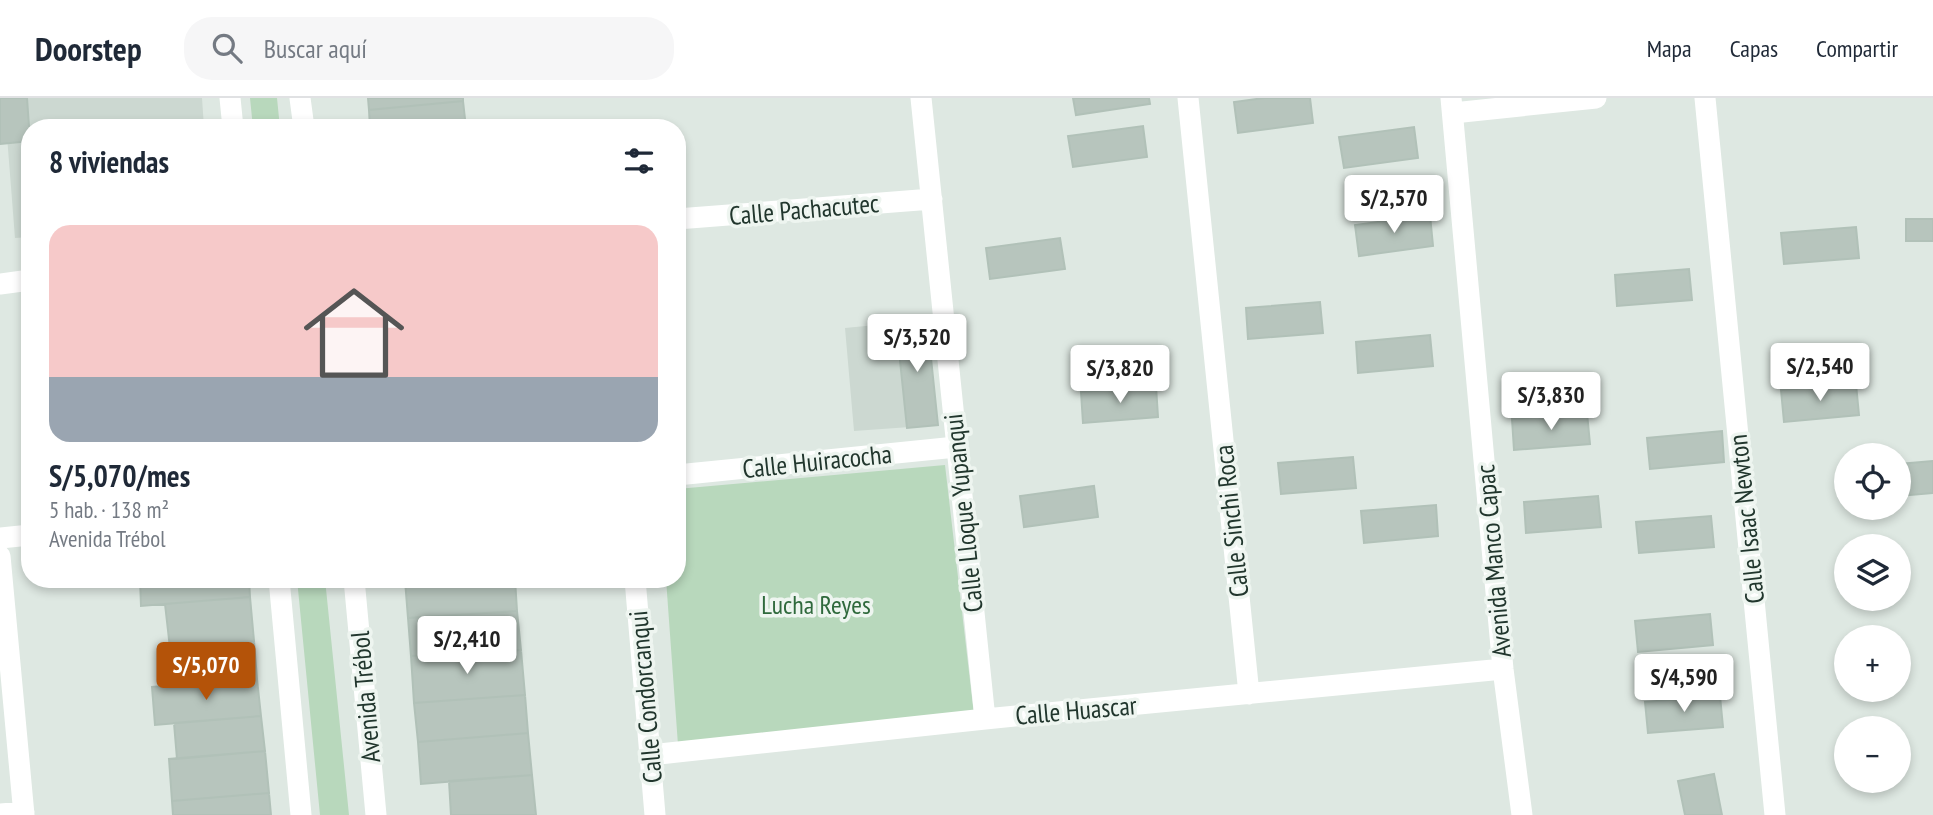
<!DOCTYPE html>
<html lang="es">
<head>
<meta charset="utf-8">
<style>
  body { margin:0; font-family:"PT Sans Narrow",sans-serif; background:#f6f6f7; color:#1f2937; height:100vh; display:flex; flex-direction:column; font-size:26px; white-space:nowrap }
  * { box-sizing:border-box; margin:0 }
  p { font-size:23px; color:#747a83 }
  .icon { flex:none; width:38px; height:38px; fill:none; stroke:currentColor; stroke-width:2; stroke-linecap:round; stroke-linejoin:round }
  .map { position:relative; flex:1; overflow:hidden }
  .drawer { position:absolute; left:21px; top:21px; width:665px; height:469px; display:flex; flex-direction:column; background:#fff; border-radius:28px; box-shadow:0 4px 10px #0003 }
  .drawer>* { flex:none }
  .buttons { position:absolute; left:1834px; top:345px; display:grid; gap:14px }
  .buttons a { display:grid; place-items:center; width:77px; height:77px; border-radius:50%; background:#fff; box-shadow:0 4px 10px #0003; font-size:35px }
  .price { position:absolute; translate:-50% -60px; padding:0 16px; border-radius:7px; background:#fff; color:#222; font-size:23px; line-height:46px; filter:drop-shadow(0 2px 4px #0008) }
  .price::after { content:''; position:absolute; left:50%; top:42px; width:21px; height:16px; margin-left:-10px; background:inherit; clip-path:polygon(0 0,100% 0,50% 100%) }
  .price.current { background:#b45309; color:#fff }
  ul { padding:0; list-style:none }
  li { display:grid; align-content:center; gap:14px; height:371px; padding:0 28px }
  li+li { border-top:2px solid #e0e1e3 }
  li span { display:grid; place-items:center; height:217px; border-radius:21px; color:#555 }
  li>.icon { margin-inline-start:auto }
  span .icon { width:126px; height:126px; fill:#fffc; stroke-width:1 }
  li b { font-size:30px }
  h2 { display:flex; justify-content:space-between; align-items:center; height:84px; padding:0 28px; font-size:30px }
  header { display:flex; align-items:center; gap:42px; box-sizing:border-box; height:98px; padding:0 35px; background:#fff; border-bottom:2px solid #e0e1e3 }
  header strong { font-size:33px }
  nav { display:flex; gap:38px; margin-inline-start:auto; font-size:24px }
  .search { width:490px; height:63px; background:#f6f6f7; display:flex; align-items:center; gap:18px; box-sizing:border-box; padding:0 24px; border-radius:28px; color:#747a83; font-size:26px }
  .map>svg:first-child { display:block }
</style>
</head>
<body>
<header>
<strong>Doorstep</strong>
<div class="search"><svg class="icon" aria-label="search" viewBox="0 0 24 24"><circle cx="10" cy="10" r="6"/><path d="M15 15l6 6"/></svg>Buscar aquí</div>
<nav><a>Mapa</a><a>Capas</a><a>Compartir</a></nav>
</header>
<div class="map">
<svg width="1933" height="717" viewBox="0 0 1933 717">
  <rect width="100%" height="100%" fill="#dee8e2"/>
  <!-- built -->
  <path fill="#ccd8d1" d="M4,0H202L204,30H30V139L15,140Z
    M927,222L938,327L854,333L845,230Z"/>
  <!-- green -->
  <path fill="#b8d8bc" d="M250,0H277L280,30H253Z
    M945,367L974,617L678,647L666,481H677V391Z
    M297,481H325L349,717H320Z"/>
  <!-- building -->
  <path fill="#b7c5bd" stroke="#b1c1b8" stroke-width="2" d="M0,0H27L30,43L0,46Z
    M368,0H463V3L369,12Z
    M1073,0H1149L1150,6L1076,17Z
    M1264,0H1310L1313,25L1238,35L1234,4Z
    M463,3L466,30H370L369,12Z
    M1143,28L1147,59L1073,69L1068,38Z
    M1414,29L1418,60L1344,70L1339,39Z
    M1430,117L1433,148L1359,158L1355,127Z
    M1906,121H1933V143H1906Z
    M1856,129L1859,160L1784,166L1781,135Z
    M1060,140L1065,171L990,181L986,150Z
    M1689,171L1692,202L1617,208L1615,177Z
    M1320,204L1323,235L1248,241L1246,210Z
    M927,222L938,327L907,330L896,224Z
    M1430,237L1433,268L1358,275L1356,244Z
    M1856,286L1859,317L1784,324L1781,292Z
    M1156,288L1158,319L1083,325L1081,294Z
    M1587,315L1590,346L1514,352L1512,321Z
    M1722,333L1724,364L1650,371L1647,340Z
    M1353,359L1356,390L1281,396L1278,365Z
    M1933,363V395L1899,398V366Z
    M1094,388L1098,419L1024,429L1020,398Z
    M1598,398L1601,429L1526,435L1524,404Z
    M1436,407L1438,438L1364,445L1361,413Z
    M1711,418L1714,449L1639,455L1636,424Z
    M140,481H249L250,499L141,508Z
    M515,481L517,513L408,520L405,482Z
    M250,499L254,543L170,550L165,506Z
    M517,513L521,552L411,558L408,520Z
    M1710,516L1713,547L1638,554L1635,523Z
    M254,543L257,581L172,588L170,550Z
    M521,552L525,597L414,605L411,558Z
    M257,581L261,618L155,627L152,589Z
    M525,597L528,635L418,644L414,605Z
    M1720,598L1723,629L1648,635L1645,604Z
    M261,618L265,653L177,661L174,625Z
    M528,635L532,677L421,686L418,644Z
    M265,653L269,695L172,703L169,661Z
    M1714,676L1722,717H1685L1678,683Z
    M532,677L536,717H451L449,683Z
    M269,695L271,717H173L172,703Z"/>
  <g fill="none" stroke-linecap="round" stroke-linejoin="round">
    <!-- minor -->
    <path stroke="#fff" stroke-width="21" d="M230,0L233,30
      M300,0L304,30
      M921,0L985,621
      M1188,0L1249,596
      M1451,0L1503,571L1522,717
      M1705,0L1775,717
      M1453,15L1596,0
      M677,121L932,101
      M0,186L30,182
      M677,377L956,349
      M0,440L30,437
      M0,458L24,717
      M279,481L301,717
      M354,481L376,717
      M635,481L655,717
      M650,657L985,621L1503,571
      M0,716L24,714"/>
  </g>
  <g text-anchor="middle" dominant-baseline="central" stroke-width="7" stroke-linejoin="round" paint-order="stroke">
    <!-- street labels -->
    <g font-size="26" fill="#21362d" stroke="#eef5f0">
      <text transform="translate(804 111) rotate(-5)">Calle Pachacutec</text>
      <text transform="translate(817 363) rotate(-6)">Calle Huiracocha</text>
      <text transform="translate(963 415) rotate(-96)">Calle Lloque Yupanqui</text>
      <text transform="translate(1746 421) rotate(-96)">Calle Isaac Newton</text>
      <text transform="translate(1231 423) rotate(-96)">Calle Sinchi Roca</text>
      <text transform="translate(1493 463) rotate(-95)">Avenida Manco Capac</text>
      <text transform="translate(365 599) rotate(-95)">Avenida Trébol</text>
      <text transform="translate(645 599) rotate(-95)">Calle Condorcanqui</text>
      <text transform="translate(1076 612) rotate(-5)">Calle Huascar</text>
    </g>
    <!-- park labels -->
    <g font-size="26" fill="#2f693c" stroke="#eef5f0">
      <text x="816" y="506">Lucha Reyes</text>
    </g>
  </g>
</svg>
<div class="buttons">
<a><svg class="icon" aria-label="locate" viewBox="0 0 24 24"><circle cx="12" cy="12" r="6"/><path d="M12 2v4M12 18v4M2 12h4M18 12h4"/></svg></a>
<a><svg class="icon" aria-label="layers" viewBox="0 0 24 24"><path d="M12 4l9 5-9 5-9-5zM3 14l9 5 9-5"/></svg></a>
<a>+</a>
<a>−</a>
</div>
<b class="price" style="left:1394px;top:137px">S/2,570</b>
<b class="price" style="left:917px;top:276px">S/3,520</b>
<b class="price" style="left:1820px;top:305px">S/2,540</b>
<b class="price" style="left:1120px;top:307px">S/3,820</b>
<b class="price" style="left:1551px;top:334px">S/3,830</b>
<b class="price" style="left:467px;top:578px">S/2,410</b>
<b class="price current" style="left:206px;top:604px">S/5,070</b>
<b class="price" style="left:1684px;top:616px">S/4,590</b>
<section class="drawer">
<h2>8 viviendas<svg class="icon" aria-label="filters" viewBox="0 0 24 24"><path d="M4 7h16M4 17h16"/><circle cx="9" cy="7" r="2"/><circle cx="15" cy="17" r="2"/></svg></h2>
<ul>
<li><span style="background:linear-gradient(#f6c9c9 70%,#9aa5b1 0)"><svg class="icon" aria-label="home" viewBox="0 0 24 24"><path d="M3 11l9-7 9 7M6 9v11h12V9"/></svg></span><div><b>S/5,070/mes</b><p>5 hab. · 138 m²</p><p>Avenida Trébol</p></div></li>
</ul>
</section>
</div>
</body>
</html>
